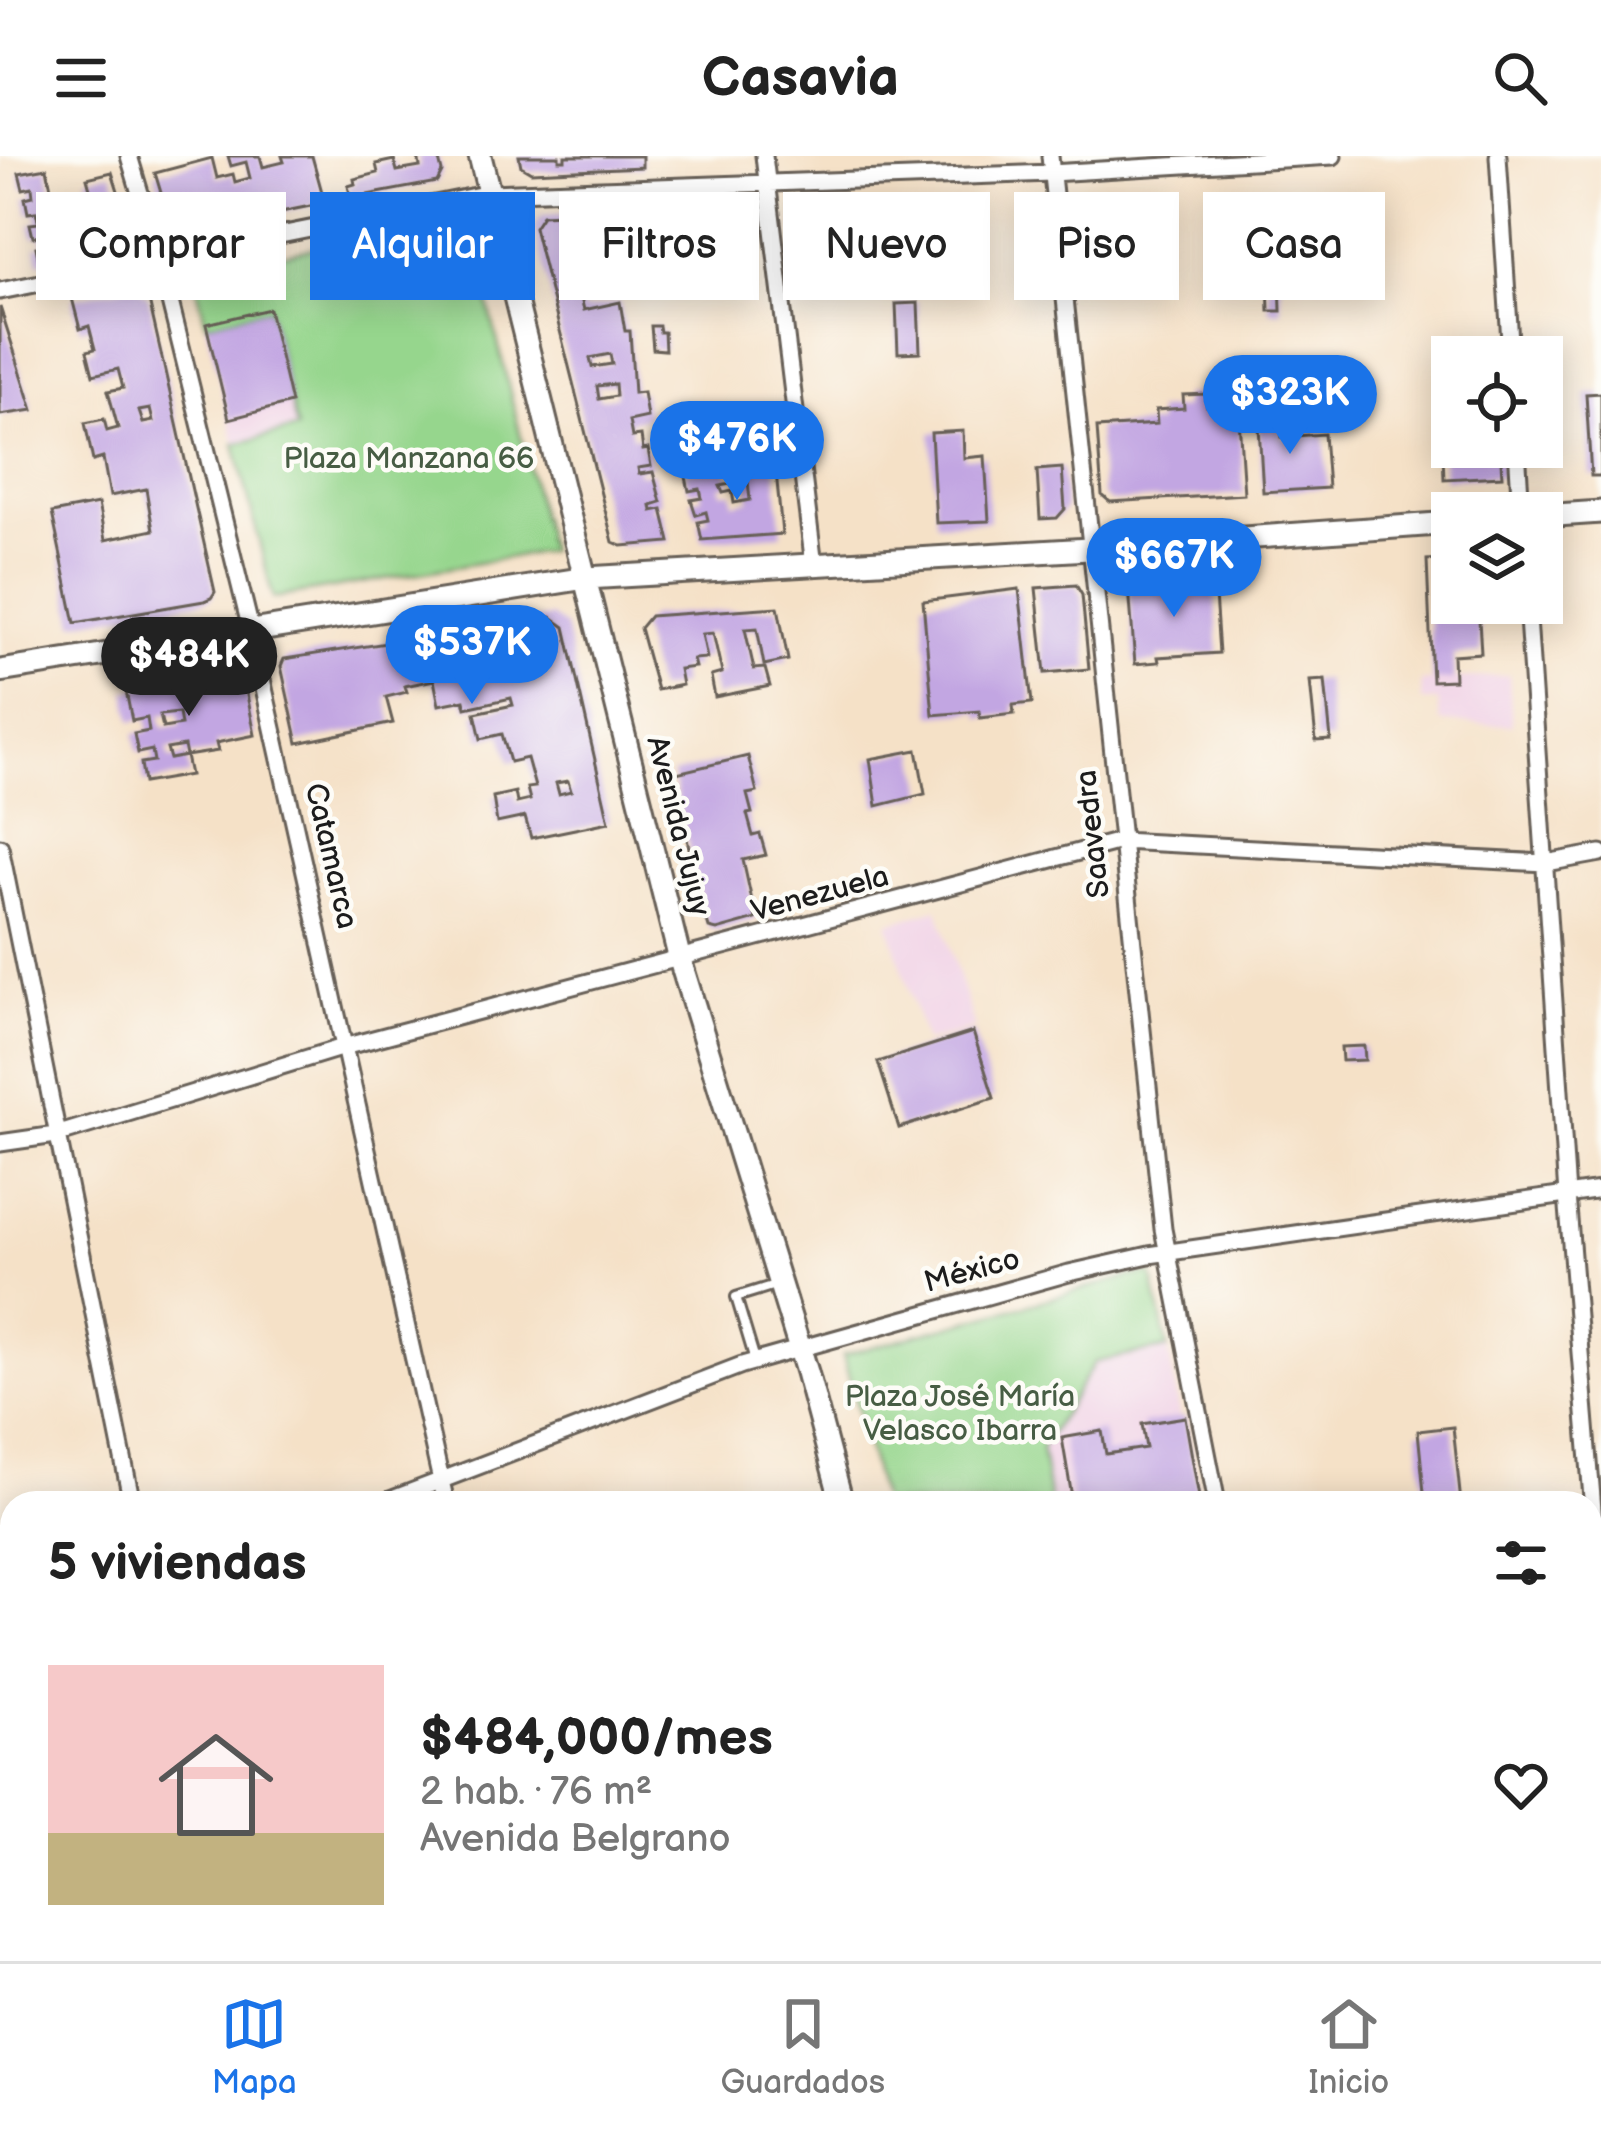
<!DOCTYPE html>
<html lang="es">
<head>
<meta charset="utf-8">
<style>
  body { margin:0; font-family:"Balsamiq Sans",sans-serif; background:#f6f6f6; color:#222; height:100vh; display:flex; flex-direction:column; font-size:45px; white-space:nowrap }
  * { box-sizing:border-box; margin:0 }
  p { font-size:39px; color:#767676 }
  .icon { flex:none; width:66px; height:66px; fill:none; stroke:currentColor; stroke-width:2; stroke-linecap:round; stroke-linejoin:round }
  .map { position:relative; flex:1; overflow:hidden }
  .panel { position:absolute; left:0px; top:1335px; width:1602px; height:471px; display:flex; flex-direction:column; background:#fff; border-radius:36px 36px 0 0; box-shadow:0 6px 30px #0003 }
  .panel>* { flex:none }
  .banner { position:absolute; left:36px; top:36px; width:1530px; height:108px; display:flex; gap:24px }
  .fabs { position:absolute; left:1431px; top:180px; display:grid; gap:24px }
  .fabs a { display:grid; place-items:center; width:132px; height:132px; border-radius:0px; background:#fff; box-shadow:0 6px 30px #0003; font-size:60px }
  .price { position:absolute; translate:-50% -102px; padding:0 27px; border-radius:42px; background:#1a73e8; color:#fff; font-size:39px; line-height:78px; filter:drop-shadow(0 3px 6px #0008) }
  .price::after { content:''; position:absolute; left:50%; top:72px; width:36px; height:27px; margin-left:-18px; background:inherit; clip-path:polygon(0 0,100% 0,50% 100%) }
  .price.active { background:#222; color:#fff }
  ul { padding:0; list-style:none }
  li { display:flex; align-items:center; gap:36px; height:300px; padding:0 48px }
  li span { display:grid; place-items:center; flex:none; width:336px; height:240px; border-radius:0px; color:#555 }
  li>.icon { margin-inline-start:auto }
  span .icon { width:144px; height:144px; fill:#fffc; stroke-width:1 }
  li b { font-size:51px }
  h2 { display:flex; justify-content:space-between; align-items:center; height:144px; padding:0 48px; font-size:51px }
  .tag { padding:0 42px; border-radius:0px; background:#fff; box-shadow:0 6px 30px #0003; font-size:42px; line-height:108px }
  .tag.active { background:#1a73e8; color:#fff }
  header { display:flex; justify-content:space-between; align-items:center; height:156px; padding:0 48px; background:#fff; font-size:54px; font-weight:700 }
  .dock { display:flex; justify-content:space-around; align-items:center; height:168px; border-top:3px solid #e0e0e0; background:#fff; font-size:33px; color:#767676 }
  .dock a { display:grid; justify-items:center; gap:6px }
  .dock .active { color:#1a73e8 }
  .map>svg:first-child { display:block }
</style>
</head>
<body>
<header><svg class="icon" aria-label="menu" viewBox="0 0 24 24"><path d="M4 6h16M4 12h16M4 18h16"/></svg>Casavia<svg class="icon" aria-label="search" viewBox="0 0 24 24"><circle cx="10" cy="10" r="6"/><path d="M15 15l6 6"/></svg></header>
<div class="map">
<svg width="1601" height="1805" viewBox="0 0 1601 1805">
  <rect width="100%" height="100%" fill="#fdfcf7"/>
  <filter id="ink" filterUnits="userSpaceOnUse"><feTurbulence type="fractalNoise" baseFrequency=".00833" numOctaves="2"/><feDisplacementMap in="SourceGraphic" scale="24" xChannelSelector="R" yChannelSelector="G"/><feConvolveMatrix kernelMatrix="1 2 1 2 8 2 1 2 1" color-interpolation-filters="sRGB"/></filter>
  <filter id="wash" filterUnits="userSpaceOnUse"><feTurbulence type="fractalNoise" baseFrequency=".004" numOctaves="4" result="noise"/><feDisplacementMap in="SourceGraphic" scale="48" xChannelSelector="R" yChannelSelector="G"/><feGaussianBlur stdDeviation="2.7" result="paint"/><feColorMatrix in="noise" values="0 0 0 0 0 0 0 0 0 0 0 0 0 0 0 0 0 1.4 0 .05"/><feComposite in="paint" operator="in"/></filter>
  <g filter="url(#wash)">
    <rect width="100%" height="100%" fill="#f5e1c7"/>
    <!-- built -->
    <path fill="#f0d0e5" d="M269,153L298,273L235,288L206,168Z
      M1509,519L1512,569L1440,566L1438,545H1422L1421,526Z
      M938,753L975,872L925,886L888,767Z
      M1168,1192L1196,1347H1050L1041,1292L1095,1206Z"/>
    <!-- green -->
    <path fill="#96d68d" stroke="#597954" stroke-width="3" d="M457,59L468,65L549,395L273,442L235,288L297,273L269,153L206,168L194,119Z
      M1152,1118L1168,1192L1095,1206L1041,1292L1050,1347H882L843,1199L1128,1121Z"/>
    <g id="blocks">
      <!-- building -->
      <path fill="#c2a6e2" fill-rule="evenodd" d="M228,0H260L263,11L284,6L282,0H312L325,47L183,76L171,70L155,17L212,2L217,22L233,18L235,26L250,22L246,6L231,10Z
        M418,0H438L442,16L437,26L351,42L348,30L355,28L354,23L378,17L376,8L394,4L397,15L420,11Z
        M519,0H559V4H565V0H642V11L531,16L521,10Z
        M47,12L55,52L87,47L85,38L91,36L87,22L112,16L132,79L126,89L39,106L36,91L44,90L41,80L33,81L30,68L39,67L36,56L28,57L25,42L33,40L32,31L23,33L19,17Z
        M655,53L664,107L641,109L635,73L620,74L628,114L613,116L610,104L598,106L592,77L578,78L586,107L573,109L584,154L620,146L625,175H630L634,237L643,236L647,261L629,265L632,281L641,280L643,294L648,293L651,310L638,312L639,318L653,316L661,346L651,349L652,355L662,353L670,386L622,390L613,386L534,71L542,59ZM610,198L612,208L592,211L590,202ZM615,228L616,240L599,243L597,230Z
        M1280,122L1281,155H1269L1268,123Z
        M135,129L148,140L215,436L211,442L204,445L75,467L52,357L98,348L105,384L153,374L146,333L110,340L103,302L93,305L85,267L104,263L107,275L118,272L108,235L123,232L118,213L93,219L87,195L95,193L89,170L80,173L72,142ZM150,253L153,265L143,267L139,255Z
        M918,147L920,196L898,197L896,148Z
        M0,151L33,254L0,259Z
        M269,153L291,247L229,263L206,168Z
        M651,170H659L660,176H664L665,194L653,193Z
        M1601,237V320H1591L1586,238Z
        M1207,238V250L1238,248L1244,338L1110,346L1102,339L1097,272L1157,268L1156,254L1184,252L1183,239Z
        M1281,253L1282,281L1324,278L1328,332L1263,336L1258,254Z
        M1442,274H1452V291H1500L1502,320L1444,323Z
        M963,275L964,302L985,300L989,365L936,367L931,277Z
        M775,305L782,378L702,384L698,366L708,364L706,356L696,359L691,344L702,342L700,333L689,335L685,316L726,309L730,328L720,330L723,337L732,335L734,347L750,344L746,306Z
        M1062,312L1065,353L1057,362L1040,363L1037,314Z
        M1452,402V447H1478L1481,497L1453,499L1454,524L1432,525L1427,404Z
        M1214,424L1219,497L1158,501L1159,506L1135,508L1129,431Z
        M1076,429L1082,439L1089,513L1045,517L1036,432Z
        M1019,433L1032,547L1013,549L1014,558L980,562L979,555L933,559L923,445Z
        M778,451L788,504L764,509L757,472L745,473L754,513L765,512L770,530L715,541L711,520L722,517L713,477L702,478L707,502L693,503L695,511L679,513L682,529L657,534L640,472L650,460Z
        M551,461L565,471L609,666L531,682L525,661L497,667L493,641L515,636L517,647L530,644L527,632L535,631L527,602L510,606L502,578L481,583L475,557L513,549L511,542L466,552L464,544L439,549L434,524L405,530L407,536L386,541L393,567L298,587L281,510L284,503ZM568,625L571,635L559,638L556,627Z
        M233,513L243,519L255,579L216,587L218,595L186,600L184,590L167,593L170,603L186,600L190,619L144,627L141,607L154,605L152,594L138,597L134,578L149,575L147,562L132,565L126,535ZM179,557L181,569L163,572L160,559Z
        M1325,524L1331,584L1316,585L1310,525Z
        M917,594L925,638L877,650L870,603Z
        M748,600L757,636L747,638L752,657L747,658L753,680L760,678L766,699L743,704L756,763L717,774L709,772L703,752L672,618Z
        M973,876L994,942L899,972L878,906Z
        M1364,890L1365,904L1342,905L1341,891Z
        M1185,1261L1200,1347H1073L1062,1282L1102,1275L1106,1298L1146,1292L1142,1268Z
        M1453,1271L1461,1347H1425L1418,1275Z
        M1383,1794H1413L1414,1805H1384Z
        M1036,1797L1038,1805H1007L1006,1803Z"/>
    </g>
  </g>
  <g filter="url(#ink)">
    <use href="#blocks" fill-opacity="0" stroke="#686158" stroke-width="3"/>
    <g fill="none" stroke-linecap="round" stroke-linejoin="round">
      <defs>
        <path id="lane" d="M755,1204L736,1141L778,1128"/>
        <path id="street" d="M129,0L159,101L251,474L446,1347
          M764,0L814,410
          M1050,0L1163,1073L1217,1347
          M1498,0L1511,201
          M0,135L490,37L1051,17L1333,0
          M1517,291L1521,357
          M1527,447L1567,1039L1601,1451
          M0,691L132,1347
          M0,987L56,979L347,890L1120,685L1546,707L1601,697
          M382,1347L742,1209L1069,1117L1149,1099L1601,1034
          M0,1501L12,1496
          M0,1746L12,1744
          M178,1794L179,1805
          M535,1794L537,1805
          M1290,1794L1291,1805"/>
        <path id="secondary" d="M480,0L680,804L807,1216L842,1347
          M1542,360L1601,356
          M0,515L586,422L1089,393L1452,367
          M964,1794L967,1805"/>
        <path id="primary" d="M1590,1708L1601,1707
          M790,1805L835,1794"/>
      </defs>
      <!-- lane casing -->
      <use href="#lane" stroke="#686158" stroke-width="14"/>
      <!-- street casing -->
      <use href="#street" stroke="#686158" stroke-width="21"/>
      <!-- secondary casing -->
      <use href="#secondary" stroke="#686158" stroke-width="27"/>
      <!-- primary casing -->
      <use href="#primary" stroke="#686158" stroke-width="30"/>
      <!-- lane -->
      <use href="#lane" stroke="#fff" stroke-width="8"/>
      <!-- street -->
      <use href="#street" stroke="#fff" stroke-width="15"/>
      <!-- secondary -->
      <use href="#secondary" stroke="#fff" stroke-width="21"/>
      <!-- primary -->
      <use href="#primary" stroke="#fff" stroke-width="24"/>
    </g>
  </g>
  <g text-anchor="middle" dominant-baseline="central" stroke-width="9" stroke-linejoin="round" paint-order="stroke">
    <!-- park labels -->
    <g font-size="30" fill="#475d44" stroke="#fdfcf7">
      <text x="409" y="303">Plaza Manzana 66</text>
      <text x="960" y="1241">Plaza José María<tspan x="960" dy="34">Velasco Ibarra</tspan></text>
    </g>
    <!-- street labels -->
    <g font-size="30" fill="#1c1c1c" stroke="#fdfcf7">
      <text transform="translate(678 670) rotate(76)">Avenida Jujuy</text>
      <text transform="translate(1093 678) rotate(-96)">Saavedra</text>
      <text transform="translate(331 700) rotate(77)">Catamarca</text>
      <text transform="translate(820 738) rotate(-15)">Venezuela</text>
      <text transform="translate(972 1115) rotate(-15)">México</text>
    </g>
  </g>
</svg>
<div class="fabs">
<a><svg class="icon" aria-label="locate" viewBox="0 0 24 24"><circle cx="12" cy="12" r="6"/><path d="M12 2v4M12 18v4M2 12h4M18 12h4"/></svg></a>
<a><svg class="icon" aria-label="layers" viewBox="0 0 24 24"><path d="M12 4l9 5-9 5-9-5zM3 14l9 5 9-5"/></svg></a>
</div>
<b class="price" style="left:1290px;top:301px">$323K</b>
<b class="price" style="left:737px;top:347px">$476K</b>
<b class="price" style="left:1174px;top:464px">$667K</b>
<b class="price" style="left:472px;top:551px">$537K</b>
<b class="price active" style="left:189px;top:563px">$484K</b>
<div class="banner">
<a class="tag">Comprar</a>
<a class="tag active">Alquilar</a>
<a class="tag">Filtros</a>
<a class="tag">Nuevo</a>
<a class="tag">Piso</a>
<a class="tag">Casa</a>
</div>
<section class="panel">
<h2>5 viviendas<svg class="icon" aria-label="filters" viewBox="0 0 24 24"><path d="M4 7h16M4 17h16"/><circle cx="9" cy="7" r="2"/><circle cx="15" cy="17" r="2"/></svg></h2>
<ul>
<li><span style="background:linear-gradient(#f6c9c9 70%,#c2b280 0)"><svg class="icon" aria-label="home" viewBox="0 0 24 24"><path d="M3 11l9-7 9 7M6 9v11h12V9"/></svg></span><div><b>$484,000/mes</b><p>2 hab. · 76 m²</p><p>Avenida Belgrano</p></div><svg class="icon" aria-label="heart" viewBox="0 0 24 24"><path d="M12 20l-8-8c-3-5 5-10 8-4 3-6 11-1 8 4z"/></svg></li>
</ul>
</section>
</div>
<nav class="dock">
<a class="active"><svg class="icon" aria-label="map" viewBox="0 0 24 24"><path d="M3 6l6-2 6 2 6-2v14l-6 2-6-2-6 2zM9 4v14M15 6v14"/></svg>Mapa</a>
<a><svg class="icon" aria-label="saved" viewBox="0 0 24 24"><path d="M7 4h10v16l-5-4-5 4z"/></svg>Guardados</a>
<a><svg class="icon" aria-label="home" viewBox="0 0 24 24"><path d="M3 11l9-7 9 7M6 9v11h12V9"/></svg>Inicio</a>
</nav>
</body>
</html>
